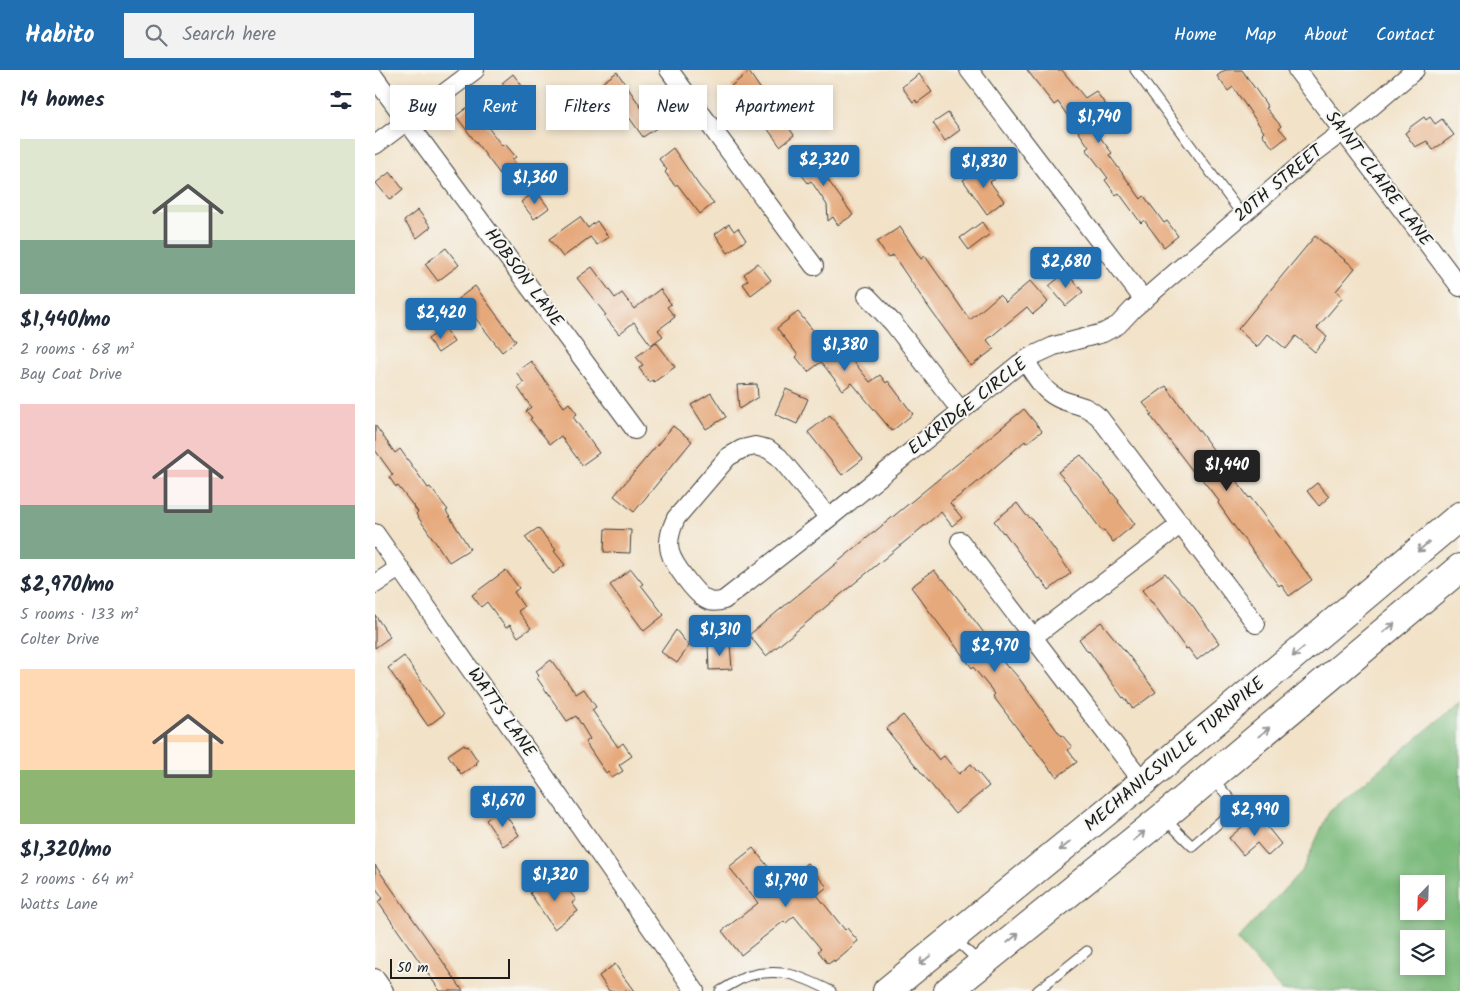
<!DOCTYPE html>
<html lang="en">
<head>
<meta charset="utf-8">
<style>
  body { margin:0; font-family:Kalam,sans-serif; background:#f2f2f3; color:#1f2937; height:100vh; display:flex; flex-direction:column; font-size:19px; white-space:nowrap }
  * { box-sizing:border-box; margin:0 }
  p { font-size:16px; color:#747a83 }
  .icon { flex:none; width:28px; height:28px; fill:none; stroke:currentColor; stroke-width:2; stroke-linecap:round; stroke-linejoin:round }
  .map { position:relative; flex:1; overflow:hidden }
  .side { display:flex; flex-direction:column; background:#fff; width:375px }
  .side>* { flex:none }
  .hud { position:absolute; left:15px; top:15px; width:475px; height:45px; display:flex; gap:10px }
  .needle { width:32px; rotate:203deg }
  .tools { position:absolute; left:1025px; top:805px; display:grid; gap:10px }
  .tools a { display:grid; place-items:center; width:45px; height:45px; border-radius:0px; background:#fff; box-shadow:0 2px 8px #0003; font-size:25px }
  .scale { position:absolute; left:15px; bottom:12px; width:120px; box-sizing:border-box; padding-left:5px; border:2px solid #1c1c1c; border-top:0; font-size:14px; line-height:18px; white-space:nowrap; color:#1c1c1c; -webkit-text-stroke:4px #f6f6f2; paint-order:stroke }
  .price { position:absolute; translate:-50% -42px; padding:0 11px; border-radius:5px; background:#1f6fb2; color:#fff; font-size:16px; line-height:32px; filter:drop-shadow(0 1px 2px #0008) }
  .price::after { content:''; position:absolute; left:50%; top:30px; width:15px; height:11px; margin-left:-8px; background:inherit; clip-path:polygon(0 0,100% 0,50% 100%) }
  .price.active { background:#222; color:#fff }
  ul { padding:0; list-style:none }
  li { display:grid; align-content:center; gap:10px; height:265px; padding:0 20px }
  li span { display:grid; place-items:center; height:155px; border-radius:0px; color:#555 }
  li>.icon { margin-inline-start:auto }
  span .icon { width:90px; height:90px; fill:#fffc; stroke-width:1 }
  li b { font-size:21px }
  h2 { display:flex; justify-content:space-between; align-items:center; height:60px; padding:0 20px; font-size:21px }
  .chip { padding:0 18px; border-radius:0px; background:#fff; box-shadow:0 2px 8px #0003; font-size:18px; line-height:45px }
  .chip.active { background:#1f6fb2; color:#fff }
  header { display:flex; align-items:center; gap:30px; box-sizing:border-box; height:70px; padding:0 25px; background:#1f6fb2; color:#fff }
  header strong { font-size:24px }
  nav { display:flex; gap:28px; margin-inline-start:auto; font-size:18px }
  .search { width:350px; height:45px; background:#f2f2f3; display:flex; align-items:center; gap:12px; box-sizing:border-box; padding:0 18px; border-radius:0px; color:#747a83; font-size:19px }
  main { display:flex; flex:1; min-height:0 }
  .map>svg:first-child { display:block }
</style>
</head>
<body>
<header>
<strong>Habito</strong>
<div class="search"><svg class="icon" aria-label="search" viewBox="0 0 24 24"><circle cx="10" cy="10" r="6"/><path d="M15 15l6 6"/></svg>Search here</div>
<nav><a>Home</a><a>Map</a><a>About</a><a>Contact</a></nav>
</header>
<main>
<section class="side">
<h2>14 homes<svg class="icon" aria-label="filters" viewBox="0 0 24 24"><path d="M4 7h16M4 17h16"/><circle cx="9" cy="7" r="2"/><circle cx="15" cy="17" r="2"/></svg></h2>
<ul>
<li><span style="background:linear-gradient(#dfe7d0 65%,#7fa58c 0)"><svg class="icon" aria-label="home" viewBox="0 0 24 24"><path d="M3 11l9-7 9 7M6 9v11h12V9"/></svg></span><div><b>$1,440/mo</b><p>2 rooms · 68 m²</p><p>Bay Coat Drive</p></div></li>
<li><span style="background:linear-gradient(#f6c9c9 65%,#7fa58c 0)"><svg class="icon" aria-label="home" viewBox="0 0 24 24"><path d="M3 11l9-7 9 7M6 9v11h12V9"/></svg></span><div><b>$2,970/mo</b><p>5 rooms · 133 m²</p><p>Colter Drive</p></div></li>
<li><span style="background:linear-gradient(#ffd9b3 65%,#8fb573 0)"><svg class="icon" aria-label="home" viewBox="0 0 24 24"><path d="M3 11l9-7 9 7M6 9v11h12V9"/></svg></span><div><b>$1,320/mo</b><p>2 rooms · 64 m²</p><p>Watts Lane</p></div></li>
</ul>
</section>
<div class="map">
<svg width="1085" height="921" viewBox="0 0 1085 921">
  <rect width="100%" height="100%" fill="#f6f6f2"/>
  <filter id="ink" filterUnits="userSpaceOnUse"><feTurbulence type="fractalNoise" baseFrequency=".02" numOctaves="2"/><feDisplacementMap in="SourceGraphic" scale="10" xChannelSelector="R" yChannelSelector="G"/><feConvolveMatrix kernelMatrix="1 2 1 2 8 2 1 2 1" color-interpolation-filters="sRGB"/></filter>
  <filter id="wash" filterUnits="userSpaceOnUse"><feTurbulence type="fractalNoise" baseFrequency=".0096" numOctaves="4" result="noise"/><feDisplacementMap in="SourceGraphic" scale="20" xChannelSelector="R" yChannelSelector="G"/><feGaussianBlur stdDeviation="1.12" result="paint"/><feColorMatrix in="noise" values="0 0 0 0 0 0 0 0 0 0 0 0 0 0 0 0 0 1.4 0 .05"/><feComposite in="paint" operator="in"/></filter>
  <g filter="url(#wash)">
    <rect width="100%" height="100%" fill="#f2e2c8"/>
    <!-- forest -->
    <path fill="#7aba7a" stroke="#4b6b4b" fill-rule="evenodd" d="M1085,632V921H907L862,870L928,799L954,741ZM1034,814H1061V841H1034ZM1034,869H1061V896H1034Z"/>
    <g id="blocks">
      <!-- building -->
      <path fill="#e6a97c" d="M652,0H687L710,28L721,21L734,40L715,54L737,83L734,85L766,129L769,126L789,153L792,151L803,166L789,177L769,150L766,153L744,123L741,125L730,110L733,108L711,79L714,77L683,32L679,35Z
        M850,0H867L893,37L891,38L906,56L904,58L912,67L898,78L887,64L889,62L858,17L853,21L842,6Z
        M242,2L268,40L270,38L275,46L278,45L283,57L268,67L246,36L241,40L228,20L231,18L227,13Z
        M374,2L391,27L376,37L372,32L369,34L356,16Z
        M138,4L148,17L137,26L127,13Z
        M544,4L557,22L542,33L541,30L538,32L527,17Z
        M102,30L112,44L106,48L127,76L130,74L141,87L137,90L145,101L131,112L81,46Z
        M573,43L585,60L570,71L558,53Z
        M406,47L419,65L405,76L392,58Z
        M1049,47L1051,50L1055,47L1060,54L1067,49L1079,65L1058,80L1052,71L1040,77L1030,63L1035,59L1034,58Z
        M298,78L325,117L339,133L325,144L302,114L300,116L290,102L292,100L284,89Z
        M442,80L452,94L445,99L478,145L463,155L458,147L453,151L452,135L436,111L433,113L420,96Z
        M611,95L620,109L615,112L629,131L612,144L588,110Z
        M15,102L28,119L15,130L1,113Z
        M161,121L174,138L159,149L146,132Z
        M43,140L56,157L42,168L29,151Z
        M205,147L213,158L222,151L233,167L222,175L215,167L188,187L174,169Z
        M607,152L615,164L594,180L585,168Z
        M354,154L359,161L363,158L371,170L353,183L340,164Z
        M525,157L546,189L550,186L595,250L624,225L631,232L655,211L673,232L658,244L652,237L612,270L619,279L596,296L552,235L518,185L513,188L502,172Z
        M940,166L980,198L961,221L968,227L942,258L952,267L940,282L921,266L911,279L893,264L882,277L863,259Z
        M71,178L84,195L63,211L50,194Z
        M383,193L396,210L376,225L368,214L373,210L369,204Z
        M217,197L240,228L247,223L259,239L285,219L296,234L292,237L300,247L283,260L288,266L276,275L259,252L244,264L229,246L231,245L202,208Z
        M691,202L708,222L691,236L674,216Z
        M100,216L141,271L127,282L98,245L92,249L79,232Z
        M423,242L465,293L474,286L495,312L505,305L511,313L513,311L538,344L517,361L477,313L468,320L446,292L433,302L421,287L423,285L402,258Z
        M69,258L79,272L63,283L53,269Z
        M281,272L300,297L279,312L278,310L274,312L264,298L268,295L261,287Z
        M156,291L189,337L194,333L202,344L198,347L224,383L207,395L186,366L175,374L155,349L157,348L151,341L156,337L143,318L149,313L141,302Z
        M382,314L383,327L364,339L362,315Z
        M791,316L874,428L875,427L937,510L914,526L906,514L904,516L859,456L843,433L844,431L822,403L820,404L775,345L777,344L768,333Z
        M411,319L433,329L422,354L400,344Z
        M336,323L351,347L331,359L316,335Z
        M649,339L667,361L651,373L650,371L599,415L575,433L587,448L577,456L566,442L391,586L374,565Z
        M455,345L488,389L467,405L433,362Z
        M0,355L20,383L25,379L53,418L55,417L73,440L71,441L95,479L74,492L41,444L43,442L23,416L21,417L14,407L18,405L0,380Z
        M298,356L317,371L259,442L239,426Z
        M706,385L744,431L743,432L760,454L738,472L729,460L727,461L693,414L683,402Z
        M942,413L954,427L944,436L932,421Z
        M642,433L651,445L658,450L696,503L674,520L665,508L663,509L629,462L628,463L619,451Z
        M163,458L181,480L179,481L190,495L178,504L150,467Z
        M230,459L256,460L255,483L229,482Z
        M256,499L268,514L266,515L289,545L269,561L235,515Z
        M131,500L144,518L139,522L149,537L143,541L156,558L143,567L135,555L131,558L112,532L106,537L97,525Z
        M559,500L566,509H568L603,555L612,567L611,569L633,598L634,597L643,607L686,666L687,665L697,677L693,680L702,692L682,707L678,701L677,702L655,673L654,674L618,626L620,624L598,597L597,598L536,517Z
        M790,503L818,536L844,573L822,590L813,578L811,579L777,532H776L767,520Z
        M0,545L15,567L0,578Z
        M726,552L754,586L781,622L758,639L749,627L748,628L714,581L713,582L704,569Z
        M301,560L314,576L302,593L286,582Z
        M355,573L357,599L334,600L333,574Z
        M29,586L69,644L53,656L13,598Z
        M176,590L201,624L209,619L221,637L217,640L243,677L248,673L257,686L244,695L248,701L237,708L233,702L231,703L210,672L215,669L201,646L192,651L162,608L164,606L161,601Z
        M528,645L564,690L569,686L584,704L596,694L614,716L580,744L511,659Z
        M89,674L91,677L93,676L103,691L101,693L102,694L86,704L73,685Z
        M127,739L144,765L128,776L111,750Z
        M882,744L906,774L893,786L882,773L868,785L854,768Z
        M378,778L407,814L432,793L452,817L442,825L470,860L472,858L483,871L477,876L478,877L460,892L459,890L453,894L443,881L446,879L419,846L411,853L409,851L366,885L347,861L383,833L354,797Z
        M0,795L62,883L88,921H65L40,885L3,832L8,828L0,817Z
        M181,810L186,817L190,815L201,830L197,833L203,841L179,859L155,823L171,811L174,815Z
        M240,894L248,906L259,921H234L224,906Z"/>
    </g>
  </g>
  <g filter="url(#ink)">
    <use href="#blocks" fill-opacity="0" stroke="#3c3a36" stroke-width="1"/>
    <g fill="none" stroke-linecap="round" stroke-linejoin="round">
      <defs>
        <path id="service" d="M760,0L867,145
          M790,749L817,776L862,737L838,709
          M579,868L604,892
          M345,921C354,916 364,909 373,906C406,897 426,906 456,921
          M662,921L712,881"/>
        <path id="minor" d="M294,0L439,196
          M594,0L769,230
          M922,0L1085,217
          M0,8L260,360
          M0,75L100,0
          M492,226L518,253L586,341
          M650,291C659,303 667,320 681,327C697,336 708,332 724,347L881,554
          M454,448L404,387L393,379L380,376L367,379L353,387L301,448C296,459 292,470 295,482C298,494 320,523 330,529C336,533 343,532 349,530L454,448L644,294L655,287L679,276L728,263L743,255L758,239L938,84L967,62L1040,0
          M0,463L320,921
          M585,471L768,712
          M0,514L24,498
          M658,567L806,454
          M0,908L9,921"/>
        <path id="trunk" d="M512,921L768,712L1085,446
          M573,921L788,747L1085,498"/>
      </defs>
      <!-- service casing -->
      <use href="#service" stroke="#3c3a36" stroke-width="11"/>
      <!-- minor casing -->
      <use href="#minor" stroke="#3c3a36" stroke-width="20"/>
      <!-- trunk casing -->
      <use href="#trunk" stroke="#3c3a36" stroke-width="30"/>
      <!-- service -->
      <use href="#service" stroke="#fff" stroke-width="9"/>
      <!-- minor -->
      <use href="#minor" stroke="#fff" stroke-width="18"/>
      <!-- trunk -->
      <use href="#trunk" stroke="#fff" stroke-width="28"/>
    </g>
    <!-- one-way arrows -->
    <defs><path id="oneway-shaft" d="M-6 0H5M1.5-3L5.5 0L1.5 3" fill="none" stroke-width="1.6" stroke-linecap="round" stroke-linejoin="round" transform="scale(1.25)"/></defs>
    <g stroke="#999">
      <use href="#oneway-shaft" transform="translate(1048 477) rotate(140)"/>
      <use href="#oneway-shaft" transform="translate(1014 558) rotate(-40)"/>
      <use href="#oneway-shaft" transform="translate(923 582) rotate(140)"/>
      <use href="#oneway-shaft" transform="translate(889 662) rotate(-40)"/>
      <use href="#oneway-shaft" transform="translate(764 766) rotate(-40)"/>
      <use href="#oneway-shaft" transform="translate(690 776) rotate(141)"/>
      <use href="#oneway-shaft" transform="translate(638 868) rotate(-39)"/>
      <use href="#oneway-shaft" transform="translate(550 890) rotate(141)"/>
    </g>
  </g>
  <g text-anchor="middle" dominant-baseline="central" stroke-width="4" stroke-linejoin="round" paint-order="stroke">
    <!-- street labels -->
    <g font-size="18" fill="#1c1c1c" stroke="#f6f6f2">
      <text transform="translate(1003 109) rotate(53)">SAINT CLAIRE LANE</text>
      <text transform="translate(904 114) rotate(-40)">20TH STREET</text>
      <text transform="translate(148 208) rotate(53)">HOBSON LANE</text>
      <text transform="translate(593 337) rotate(-38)">ELKRIDGE CIRCLE</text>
      <text transform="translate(126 643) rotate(55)">WATTS LANE</text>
      <text transform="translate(800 685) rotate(-40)">MECHANICSVILLE TURNPIKE</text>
    </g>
  </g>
</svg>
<div class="tools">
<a><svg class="needle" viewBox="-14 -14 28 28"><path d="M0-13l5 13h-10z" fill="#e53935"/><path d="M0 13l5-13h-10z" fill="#747a83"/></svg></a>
<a><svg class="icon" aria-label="layers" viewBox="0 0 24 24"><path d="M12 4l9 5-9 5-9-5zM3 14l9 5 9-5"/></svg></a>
</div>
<div class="scale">50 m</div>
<b class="price" style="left:724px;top:74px">$1,740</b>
<b class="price" style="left:449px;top:117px">$2,320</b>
<b class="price" style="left:609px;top:119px">$1,830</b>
<b class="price" style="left:160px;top:135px">$1,360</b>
<b class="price" style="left:691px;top:219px">$2,680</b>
<b class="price" style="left:66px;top:270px">$2,420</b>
<b class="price" style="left:470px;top:302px">$1,380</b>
<b class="price active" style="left:852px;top:422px">$1,440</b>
<b class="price" style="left:345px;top:587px">$1,310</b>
<b class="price" style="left:620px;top:603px">$2,970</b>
<b class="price" style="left:128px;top:758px">$1,670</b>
<b class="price" style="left:880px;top:767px">$2,990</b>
<b class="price" style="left:180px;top:832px">$1,320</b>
<b class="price" style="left:411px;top:838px">$1,790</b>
<div class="hud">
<a class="chip">Buy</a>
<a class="chip active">Rent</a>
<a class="chip">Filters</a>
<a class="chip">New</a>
<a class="chip">Apartment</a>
</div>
</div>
</main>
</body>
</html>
